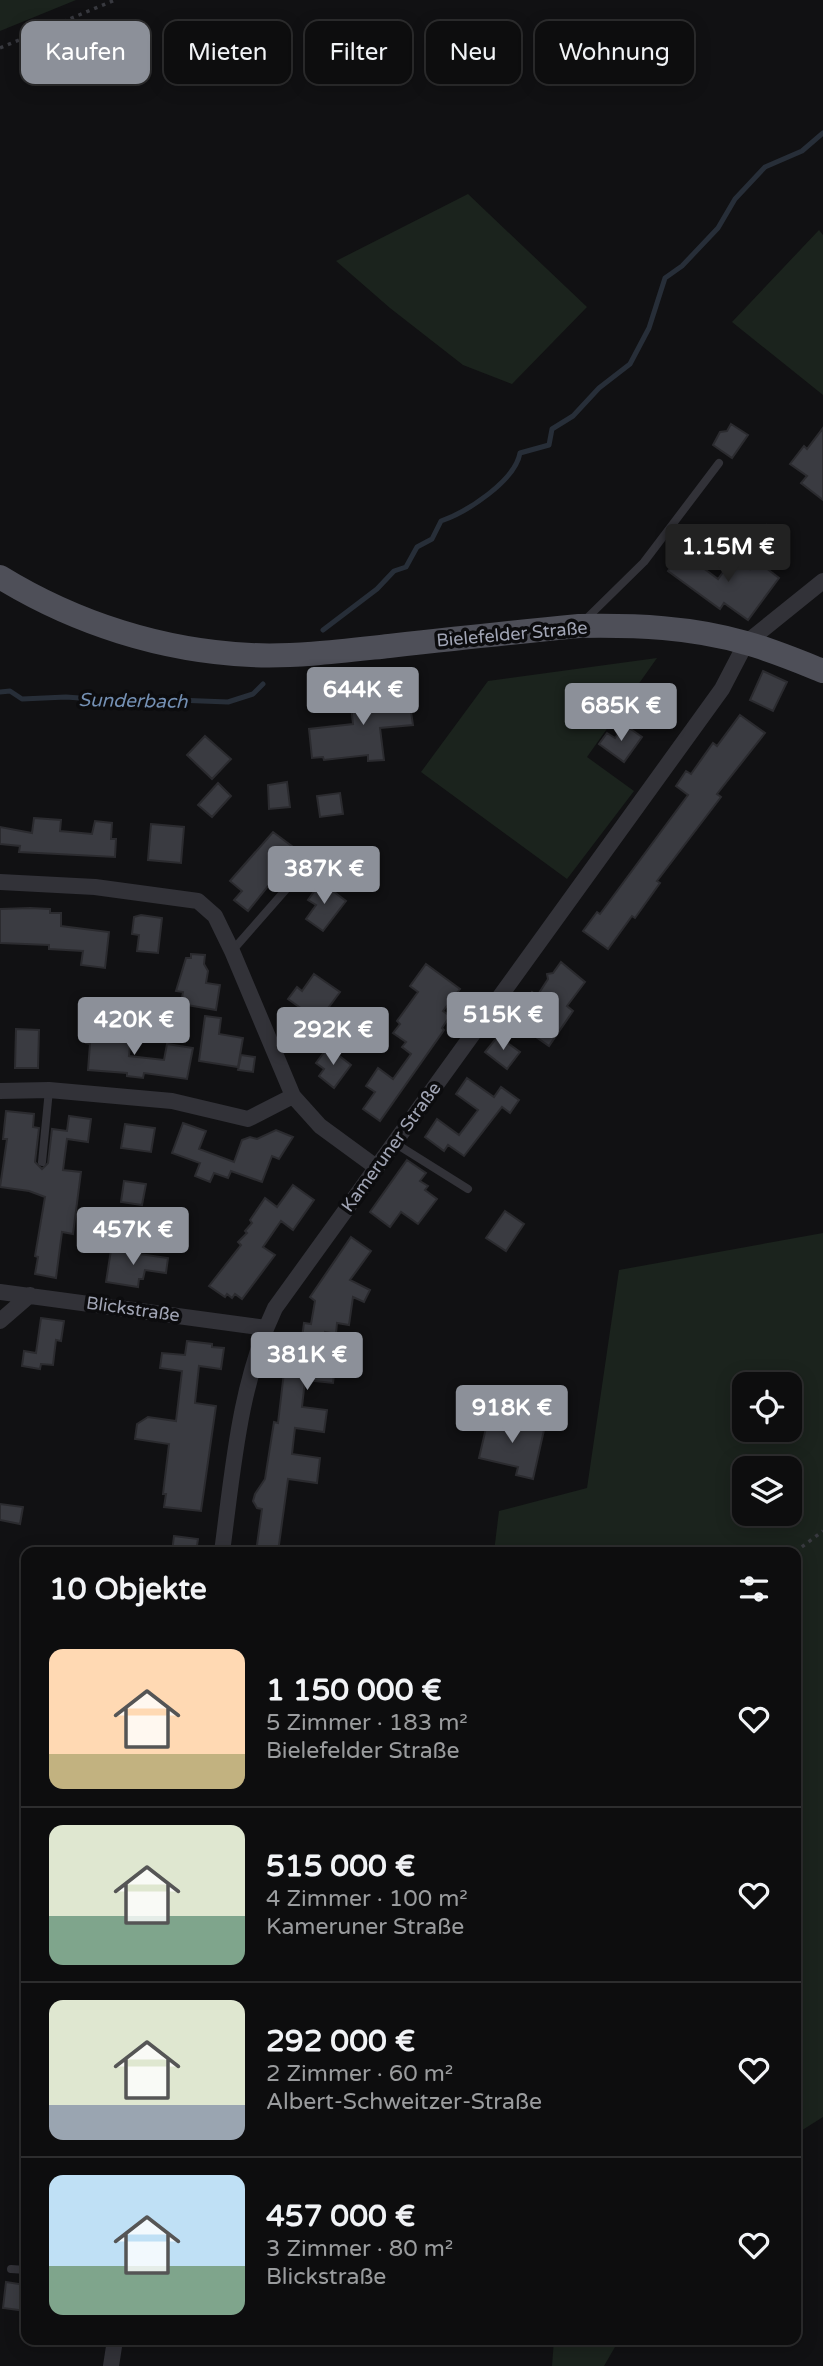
<!DOCTYPE html>
<html lang="de">
<head>
<meta charset="utf-8">
<style>
  body { margin:0; font-family:"Varela Round",sans-serif; background:#161617; color:#f1f3f6; height:100vh; display:flex; flex-direction:column; font-size:26px; white-space:nowrap }
  * { box-sizing:border-box; margin:0 }
  p { font-size:23px; color:#9a9c9e }
  .icon { flex:none; width:38px; height:38px; fill:none; stroke:currentColor; stroke-width:2; stroke-linecap:round; stroke-linejoin:round }
  .map { position:relative; flex:1; overflow:hidden }
  .side { position:absolute; left:21px; top:1547px; width:780px; height:798px; display:flex; flex-direction:column; background:#0d0d0e; border-radius:14px; box-shadow:0 4px 18px #0003,0 0 0 2px #2d2d2e }
  .side>* { flex:none }
  .guide { position:absolute; left:21px; top:21px; width:782px; height:63px; display:flex; gap:14px }
  .fabs { position:absolute; left:732px; top:1372px; display:grid; gap:14px }
  .fabs a { display:grid; place-items:center; width:70px; height:70px; border-radius:14px; background:#0d0d0e; box-shadow:0 4px 18px #0003,0 0 0 2px #2d2d2e; font-size:35px }
  .price { position:absolute; translate:-50% -60px; padding:0 16px; border-radius:7px; background:#8c9099; color:#fff; font-size:23px; line-height:46px; filter:drop-shadow(0 2px 4px #0008) }
  .price::after { content:''; position:absolute; left:50%; top:42px; width:21px; height:16px; margin-left:-10px; background:inherit; clip-path:polygon(0 0,100% 0,50% 100%) }
  .price.selected { background:#222; color:#fff }
  ul { padding:0; list-style:none }
  li { display:flex; align-items:center; gap:21px; height:175px; padding:0 28px }
  li+li { border-top:2px solid #2d2d2e }
  li span { display:grid; place-items:center; flex:none; width:196px; height:140px; border-radius:14px; color:#555 }
  li>.icon { margin-inline-start:auto }
  span .icon { width:84px; height:84px; fill:#fffc; stroke-width:1 }
  li b { font-size:30px }
  h2 { display:flex; justify-content:space-between; align-items:center; height:84px; padding:0 28px; font-size:30px }
  .pill { padding:0 24px; border-radius:14px; background:#0d0d0e; box-shadow:0 4px 18px #0003,0 0 0 2px #2d2d2e; font-size:24px; line-height:63px }
  .pill.selected { background:#8c9099; color:#fff }
  .map>svg:first-child { display:block }
</style>
</head>
<body>
<div class="map">
<svg width="823" height="2366" viewBox="0 0 823 2366">
  <rect width="100%" height="100%" fill="#111113"/>
  <!-- green -->
  <path fill="#1b231d" fill-rule="evenodd" d="M0,0H76L0,31Z
    M468,194L587,307L512,384L463,365L390,308L336,261Z
    M819,230L823,235V395L732,322Z
    M657,658L587,757L634,791L567,879L421,772L488,681Z
    M823,1233V2117L796,2134V1552H494L499,1511L587,1488L619,1270ZM744,1384H789V1430H744ZM744,1468H789V1514H744Z
    M554,2340H619L604,2366H552Z"/>
  <g fill="none" stroke-linecap="round" stroke-linejoin="round">
    <!-- stream -->
    <path stroke="#272e38" stroke-width="5" d="M323,630L377,589L394,571L406,567L417,547L432,539L441,521C467,512 515,481 520,453L549,445L552,429L573,416L599,388L630,364L649,328L665,278L682,266L718,228L735,199L765,167L802,151L823,133
      M0,692L10,691L22,699L66,697L134,702L151,699L228,702L253,694L263,684"/>
  </g>
  <!-- building -->
  <path fill="#3a3b41" stroke="#2b2b2f" stroke-width="2" d="M731,424L748,435L732,458L713,445L720,432L727,431Z
    M823,428V500L801,483L807,476L790,464L804,446L807,449Z
    M767,525L778,533L768,546L758,539Z
    M682,552L718,579L734,557L750,569L756,560L779,578L748,620L724,603L720,609L668,571Z
    M763,671L787,682L773,711L750,700Z
    M404,689L405,699L409,698L413,725L380,728L384,760L368,761V755L324,760L323,757L312,758L309,729L353,724L350,695Z
    M740,715L765,733L717,794L721,797L657,881L660,883L635,918L632,916L608,949L583,931L597,912L600,914L688,795L676,786L686,771L691,774L713,743L717,746Z
    M625,725L642,737L624,762L599,744L607,733L615,738Z
    M205,736L231,759L212,779L187,755Z
    M287,782L290,807L269,809L268,785Z
    M218,783L231,796L212,817L198,805Z
    M340,793L343,814L320,817L317,796Z
    M34,818L61,820L60,831L92,834L95,821L112,823L111,839H116L115,857L19,852L20,846L0,844V827L32,833Z
    M151,824L184,827L181,863L148,860Z
    M273,832L297,850L248,911L234,900L242,891L230,881Z
    M321,882L346,901L323,931L306,919L316,905L308,900Z
    M30,908L50,909V913H61V926L109,932L105,968L81,965L83,951L49,949V945L0,943V909Z
    M141,915L162,918L158,953L137,951L139,935L132,934L134,917Z
    M191,954L205,955L204,964L208,971L206,983L220,985L216,1010L181,1004L183,992L176,991L186,958H191Z
    M561,962L585,982L567,1006L573,1011L549,1046L529,1032L533,1026L517,1014L532,992L537,996L548,979L547,974L553,973Z
    M426,964L460,989L443,1011L450,1016L442,1028L444,1030L380,1121L363,1109L375,1092L366,1086L378,1068L393,1079L411,1054L402,1047L406,1042L393,1033L400,1024L397,1021L418,992L410,986Z
    M314,974L340,992L320,1019L328,1024L318,1037L305,1028L313,1017L288,999L297,987L302,991Z
    M205,1016L221,1018L219,1034L243,1038L238,1067L199,1061Z
    M16,1029L39,1030L38,1068H15Z
    M87,1030L131,1035L129,1056L164,1060L167,1044L193,1048L187,1079L144,1073L143,1078L127,1076V1073L88,1070L90,1044L86,1043Z
    M498,1036L520,1052L507,1069L485,1052Z
    M328,1047L351,1065L334,1088L319,1076L324,1069L316,1063Z
    M241,1055L255,1057L253,1072L238,1070Z
    M467,1078L494,1097L501,1087L519,1100L510,1113L502,1107L464,1156L448,1145L444,1151L425,1137L437,1119L459,1135L478,1110L456,1094Z
    M6,1111L34,1114L33,1127L39,1128L35,1162L42,1169L48,1163L52,1129L67,1131L69,1116L91,1119L88,1142L67,1139L63,1170L81,1172L73,1234L62,1232L56,1278L35,1274L38,1257L35,1256L45,1197L29,1191L0,1187L7,1139H3Z
    M183,1123L206,1131L199,1149L234,1162L242,1140L250,1137L257,1139L276,1130L293,1137L279,1159L272,1156L262,1182L231,1171L228,1178L214,1173L210,1182L195,1176L200,1163L172,1153Z
    M125,1124L155,1128L151,1152L121,1148Z
    M407,1160L426,1173L420,1181L428,1186L425,1190L437,1199L418,1224L401,1212L390,1227L370,1212Z
    M124,1181L146,1184L142,1205L121,1202Z
    M293,1185L314,1200L293,1230L281,1221L263,1247L275,1255L242,1299L235,1294L232,1298L227,1294L225,1297L209,1286L241,1245L238,1242L247,1233L245,1231L252,1223L250,1220L265,1198L277,1207Z
    M505,1211L524,1224L506,1251L486,1238Z
    M351,1237L371,1251L350,1280L370,1290L364,1302L353,1297L349,1325L337,1323L336,1334L325,1332L322,1358L336,1360L333,1383L305,1380L302,1407L327,1410L324,1432L295,1428L292,1454L320,1458L317,1483L288,1479L278,1552H256L262,1509L257,1508L253,1501L255,1494L265,1479L274,1422L278,1423L284,1372L297,1374L304,1323L311,1324L315,1301L310,1297Z
    M111,1250L168,1258L166,1273L145,1270L143,1279H139L138,1287L106,1282Z
    M41,1318L64,1321L61,1341L56,1340L53,1365L41,1364L40,1369L22,1366L24,1351L36,1353Z
    M187,1341L212,1344V1347L224,1348L221,1369L199,1366L195,1403L216,1406L201,1511L164,1507L166,1494H163L169,1444L135,1439L137,1424L148,1417L176,1421L182,1371L160,1368L162,1353L185,1355Z
    M489,1415L544,1430L533,1479L516,1475L518,1467L479,1458Z
    M0,1504L23,1507L20,1524L0,1520Z
    M174,1536L198,1539L196,1552H172Z
    M6,2282L26,2285V2311L3,2308Z"/>
  <g fill="none" stroke-linecap="round" stroke-linejoin="round">
    <!-- path -->
    <path stroke="#38393f" stroke-width="3.5" stroke-dasharray="3.5 5" stroke-linecap="butt" d="M0,48L115,0
      M795,1552L823,1531"/>
    <!-- lane -->
    <path stroke="#323238" stroke-width="8" d="M586,619L644,562L719,463
      M232,951L318,853
      M393,1142L468,1189
      M42,1162L49,1090
      M11,2269L26,2270"/>
    <!-- street -->
    <path stroke="#323238" stroke-width="16" d="M0,882L95,887L198,901L215,916L232,951L293,1096L320,1126L376,1167
      M0,1091L49,1090L172,1101L248,1119L293,1096
      M0,1292L266,1328
      M0,1321L30,1295
      M222,1552C233,1470 239,1384 275,1308L722,689L746,643L823,581
      M111,2366L115,2340"/>
    <!-- primary -->
    <path stroke="#4e4f58" stroke-width="24" d="M0,577C75,623 162,651 251,655C297,657 343,651 389,646C452,639 516,632 579,626C635,625 692,627 746,643C772,650 798,661 823,671"/>
  </g>
  <g text-anchor="middle" dominant-baseline="central" stroke-width="7" stroke-linejoin="round" paint-order="stroke">
    <!-- street labels -->
    <g font-size="18" fill="#a1a5b5" stroke="#0c0c0e">
      <text transform="translate(512 634) rotate(-5)">Bielefelder Straße</text>
      <text transform="translate(391 1147) rotate(-54)">Kameruner Straße</text>
      <text transform="translate(133 1309) rotate(8)">Blickstraße</text>
    </g>
    <!-- water labels -->
    <g font-size="19" font-style="italic" fill="#7490b4" stroke="#0c0c0e">
      <text transform="translate(133 701) rotate(1)">Sunderbach</text>
    </g>
  </g>
</svg>
<div class="fabs">
<a><svg class="icon" aria-label="locate" viewBox="0 0 24 24"><circle cx="12" cy="12" r="6"/><path d="M12 2v4M12 18v4M2 12h4M18 12h4"/></svg></a>
<a><svg class="icon" aria-label="layers" viewBox="0 0 24 24"><path d="M12 4l9 5-9 5-9-5zM3 14l9 5 9-5"/></svg></a>
</div>
<b class="price selected" style="left:728px;top:584px">1.15M €</b>
<b class="price" style="left:363px;top:727px">644K €</b>
<b class="price" style="left:621px;top:743px">685K €</b>
<b class="price" style="left:324px;top:906px">387K €</b>
<b class="price" style="left:503px;top:1052px">515K €</b>
<b class="price" style="left:134px;top:1057px">420K €</b>
<b class="price" style="left:333px;top:1067px">292K €</b>
<b class="price" style="left:133px;top:1267px">457K €</b>
<b class="price" style="left:307px;top:1392px">381K €</b>
<b class="price" style="left:512px;top:1445px">918K €</b>
<div class="guide">
<a class="pill selected">Kaufen</a>
<a class="pill">Mieten</a>
<a class="pill">Filter</a>
<a class="pill">Neu</a>
<a class="pill">Wohnung</a>
</div>
<section class="side">
<h2>10 Objekte<svg class="icon" aria-label="filters" viewBox="0 0 24 24"><path d="M4 7h16M4 17h16"/><circle cx="9" cy="7" r="2"/><circle cx="15" cy="17" r="2"/></svg></h2>
<ul>
<li><span style="background:linear-gradient(#ffd9b3 75%,#c2b280 0)"><svg class="icon" aria-label="home" viewBox="0 0 24 24"><path d="M3 11l9-7 9 7M6 9v11h12V9"/></svg></span><div><b>1 150 000 €</b><p>5 Zimmer · 183 m²</p><p>Bielefelder Straße</p></div><svg class="icon" aria-label="heart" viewBox="0 0 24 24"><path d="M12 20l-8-8c-3-5 5-10 8-4 3-6 11-1 8 4z"/></svg></li>
<li><span style="background:linear-gradient(#dfe7d0 65%,#7fa58c 0)"><svg class="icon" aria-label="home" viewBox="0 0 24 24"><path d="M3 11l9-7 9 7M6 9v11h12V9"/></svg></span><div><b>515 000 €</b><p>4 Zimmer · 100 m²</p><p>Kameruner Straße</p></div><svg class="icon" aria-label="heart" viewBox="0 0 24 24"><path d="M12 20l-8-8c-3-5 5-10 8-4 3-6 11-1 8 4z"/></svg></li>
<li><span style="background:linear-gradient(#dfe7d0 75%,#9aa5b1 0)"><svg class="icon" aria-label="home" viewBox="0 0 24 24"><path d="M3 11l9-7 9 7M6 9v11h12V9"/></svg></span><div><b>292 000 €</b><p>2 Zimmer · 60 m²</p><p>Albert-Schweitzer-Straße</p></div><svg class="icon" aria-label="heart" viewBox="0 0 24 24"><path d="M12 20l-8-8c-3-5 5-10 8-4 3-6 11-1 8 4z"/></svg></li>
<li><span style="background:linear-gradient(#bfe0f5 65%,#7fa58c 0)"><svg class="icon" aria-label="home" viewBox="0 0 24 24"><path d="M3 11l9-7 9 7M6 9v11h12V9"/></svg></span><div><b>457 000 €</b><p>3 Zimmer · 80 m²</p><p>Blickstraße</p></div><svg class="icon" aria-label="heart" viewBox="0 0 24 24"><path d="M12 20l-8-8c-3-5 5-10 8-4 3-6 11-1 8 4z"/></svg></li>
</ul>
</section>
</div>
</body>
</html>
